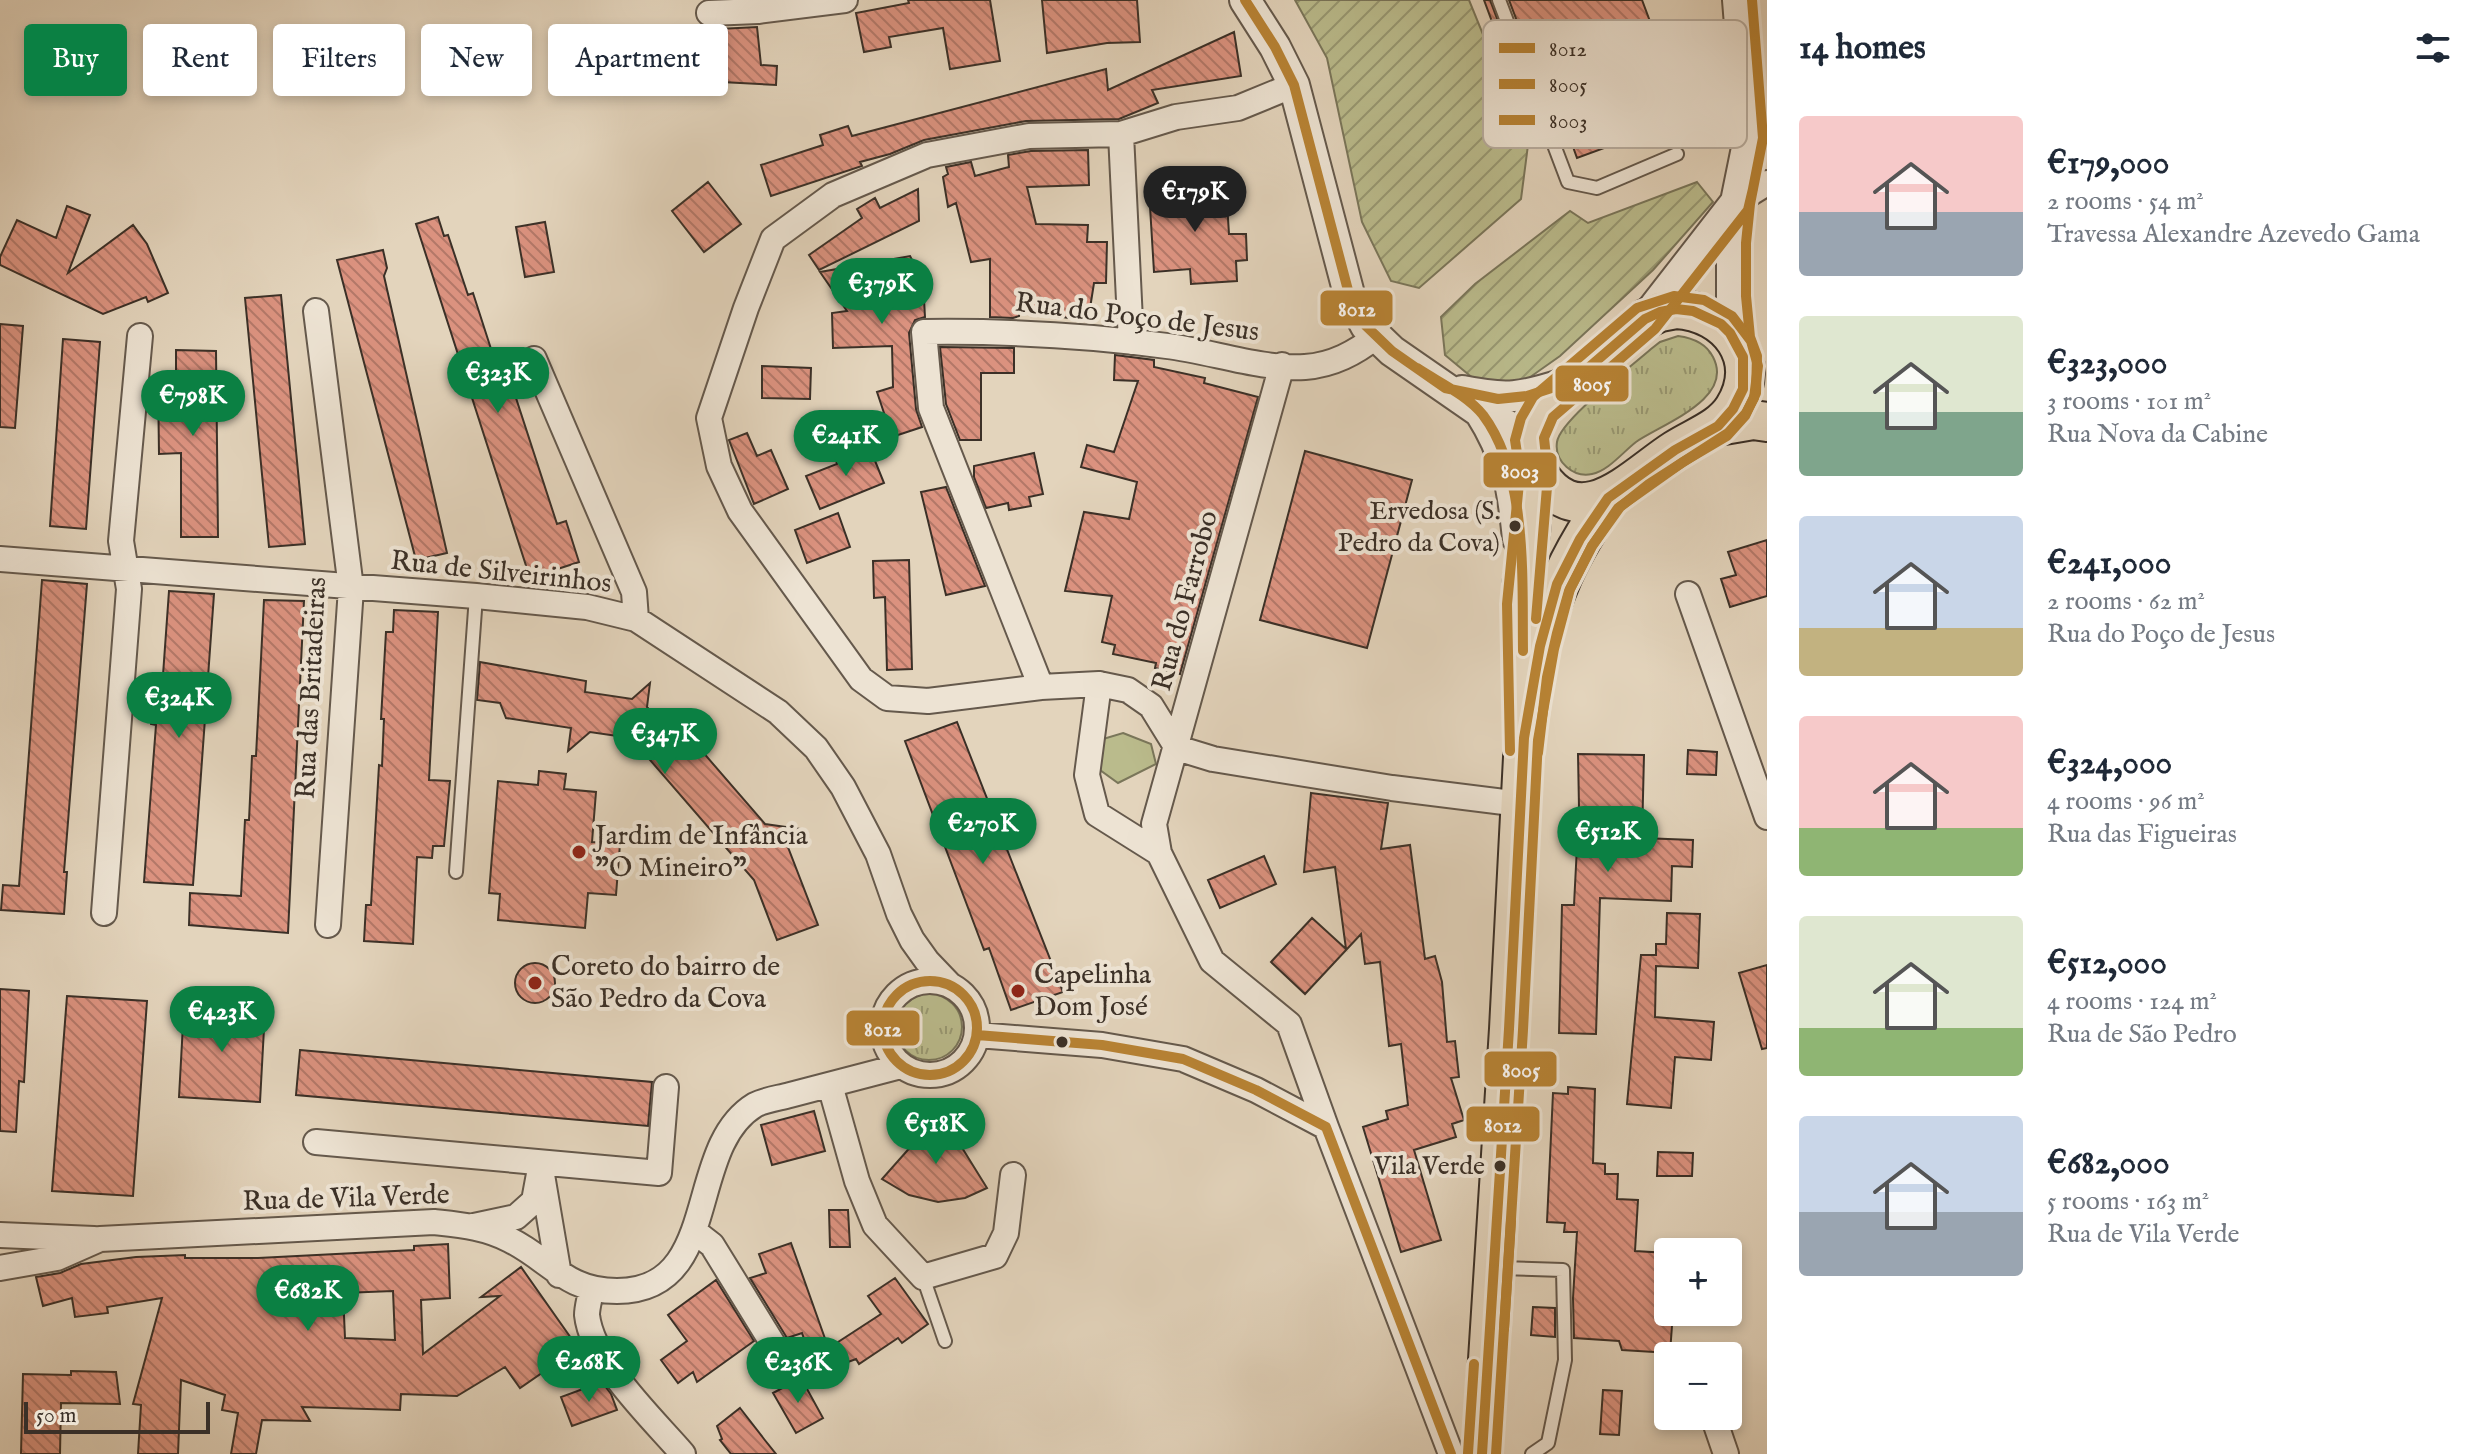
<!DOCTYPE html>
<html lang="en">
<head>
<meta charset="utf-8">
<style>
  body { margin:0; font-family:"IM FELL English",serif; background:#f2f2f3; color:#1f2937; height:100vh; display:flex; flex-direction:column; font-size:30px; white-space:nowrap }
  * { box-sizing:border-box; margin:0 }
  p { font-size:26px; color:#747a83 }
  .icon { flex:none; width:44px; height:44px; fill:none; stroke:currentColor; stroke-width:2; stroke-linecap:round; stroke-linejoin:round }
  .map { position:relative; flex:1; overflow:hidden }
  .details { display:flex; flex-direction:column; background:#fff; width:720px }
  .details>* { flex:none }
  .banner { position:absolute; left:24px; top:24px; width:760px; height:72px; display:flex; gap:16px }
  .buttons { position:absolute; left:1654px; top:1238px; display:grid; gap:16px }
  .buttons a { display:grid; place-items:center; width:88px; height:88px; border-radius:8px; background:#fff; box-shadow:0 4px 12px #0003; font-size:40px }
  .scale { position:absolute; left:24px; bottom:20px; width:186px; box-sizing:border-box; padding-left:8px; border:4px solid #3b3027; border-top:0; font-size:22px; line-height:28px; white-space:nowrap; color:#3b3027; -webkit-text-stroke:6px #ede3d3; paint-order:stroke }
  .price { position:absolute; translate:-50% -68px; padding:0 18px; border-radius:28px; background:#0b8043; color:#fff; font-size:26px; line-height:52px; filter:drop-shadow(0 2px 4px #0008) }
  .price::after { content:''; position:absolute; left:50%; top:48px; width:24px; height:18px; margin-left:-12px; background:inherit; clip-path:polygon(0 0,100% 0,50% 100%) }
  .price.current { background:#222; color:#fff }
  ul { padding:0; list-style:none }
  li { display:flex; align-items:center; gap:24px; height:200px; padding:0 32px }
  li span { display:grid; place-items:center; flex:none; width:224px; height:160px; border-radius:8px; color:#555 }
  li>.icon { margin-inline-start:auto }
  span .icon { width:96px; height:96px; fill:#fffc; stroke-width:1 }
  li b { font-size:34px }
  h2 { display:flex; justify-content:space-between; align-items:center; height:96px; padding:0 32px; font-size:34px }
  .chip { padding:0 28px; border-radius:8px; background:#fff; box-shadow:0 4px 12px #0003; font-size:28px; line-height:72px }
  .chip.current { background:#0b8043; color:#fff }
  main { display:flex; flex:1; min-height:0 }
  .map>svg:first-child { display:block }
</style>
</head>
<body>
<main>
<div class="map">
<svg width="1767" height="1454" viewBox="0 0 1767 1454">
  <defs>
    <pattern id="grass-tufts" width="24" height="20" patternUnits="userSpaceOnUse" patternTransform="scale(2)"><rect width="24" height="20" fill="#babb8c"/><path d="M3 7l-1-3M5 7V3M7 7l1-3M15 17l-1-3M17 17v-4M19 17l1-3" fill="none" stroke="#989872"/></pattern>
    <pattern id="garden-furrows" width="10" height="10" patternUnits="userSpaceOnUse" patternTransform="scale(2)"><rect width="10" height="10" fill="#babb8c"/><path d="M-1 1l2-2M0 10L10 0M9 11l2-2" fill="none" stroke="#989872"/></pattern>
    <pattern id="building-back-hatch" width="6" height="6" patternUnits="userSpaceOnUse" patternTransform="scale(2)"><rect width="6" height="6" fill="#db927f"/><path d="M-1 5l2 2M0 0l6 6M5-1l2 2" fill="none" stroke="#b37868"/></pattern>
  </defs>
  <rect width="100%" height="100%" fill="#e3d4bc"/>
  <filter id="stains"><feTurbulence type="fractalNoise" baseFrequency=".0025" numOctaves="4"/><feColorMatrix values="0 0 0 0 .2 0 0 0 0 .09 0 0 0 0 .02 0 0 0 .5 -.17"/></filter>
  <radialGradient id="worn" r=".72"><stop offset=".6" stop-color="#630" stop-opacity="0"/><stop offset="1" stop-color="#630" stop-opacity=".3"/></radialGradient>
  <!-- grass -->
  <path fill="url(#grass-tufts)" stroke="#7a765a" stroke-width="2" d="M1678,336C1693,338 1706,343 1713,357C1735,399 1662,424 1636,442C1623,452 1608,471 1592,474C1574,478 1554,462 1557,442C1560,420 1632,366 1651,349L1660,342Z
    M896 1027a33 33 0 1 1 66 0a33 33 0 1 1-66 0Z"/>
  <!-- park -->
  <path fill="#babb8c" stroke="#7a765a" stroke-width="2" d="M1123,733L1151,744L1156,764L1118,783L1100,770L1103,739Z"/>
  <!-- garden -->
  <path fill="url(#garden-furrows)" stroke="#7a765a" stroke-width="2" d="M1295,0H1469L1528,145L1521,199L1419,288L1391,281L1362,222L1327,58Z
    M1697,182L1713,202L1653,270L1560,356L1516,387L1480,384L1445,355L1441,317L1475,284L1570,211L1588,223Z"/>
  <!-- building -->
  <path fill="url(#building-back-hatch)" stroke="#3b3027" stroke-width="2" fill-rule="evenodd" d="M908,0H990L1000,61L950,69L943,28L889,37L891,47L864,52L856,13L909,3Z
    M1042,0H1137L1140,42L1107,43L1047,53Z
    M1484,0H1490L1537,125L1531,127Z
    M1509,0H1642L1686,118L1577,158L1562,116L1554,119Z
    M757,27L761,65L777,66L776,85L722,82L723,50H720L719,29Z
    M1234,32L1241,76L1152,90L1158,103L1119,119L1026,121L924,140L890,154L860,162L862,166L771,196L761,165L823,145L820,135L848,126L852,136L1106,69L1108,90Z
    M1088,150L1089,185L1027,187L1036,224L1088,225L1087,242H1107L1106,283H1094L1088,321L1019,310V316L1013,318L990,317V259L971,262L956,203L948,207L943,177L948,174L946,167L971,162L975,176L1009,167L1008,155L1031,151Z
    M708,182L741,224L704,252L672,211Z
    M1226,187L1229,234H1246L1247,260L1236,261L1237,281L1191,284L1190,269L1154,272L1149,190Z
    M918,189L919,221L819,270L809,255L862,218L857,209L875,198L880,208Z
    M67,206L90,215L68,273L133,225L147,244L168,293L148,302L146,297L103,314L0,265V257L17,220L56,238Z
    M438,217L444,236L448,235L468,295L473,293L492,352L500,349L557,524L566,521L579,562L530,578L416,224Z
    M545,222L554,272L525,277L516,227Z
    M383,250L387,268L384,276L447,553L416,560L337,260Z
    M910,256L923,282L925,317L915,320L909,333L916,409L922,427L892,437L877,392L893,387L892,346L833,348L832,313L847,311L820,272Z
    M281,295L305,544L269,547L245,298Z
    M0,324L23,326L15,428L0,427Z
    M63,339L100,342L86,529L50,526Z
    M940,347L1014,348V373H981V440H960L946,404Z
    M176,350L216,351L218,537H181V453L159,454L158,379H176Z
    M1115,355L1154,360V367L1205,378L1204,383L1258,397L1180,674L1155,668L1156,663L1113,654L1115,645L1102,642L1112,596L1065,591L1084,512L1129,519L1137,482L1081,467L1087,445L1114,452L1138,381L1114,380Z
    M762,366L811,368L810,399L762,398Z
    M747,433L757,456L771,450L788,489L754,504L729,440Z
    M869,446L884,483L820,509L806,476L837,464L836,460Z
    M1305,451L1412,480L1367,648L1260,620Z
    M1034,453L1043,494L1029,497L1031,506L1009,510L1008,503L986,508L974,477V466Z
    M946,487L985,586L946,595L921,492Z
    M838,513L850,547L807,563L795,530Z
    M1767,540V596L1730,607L1721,579L1736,575L1728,552Z
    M909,560L912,669L887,670L885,597L874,598L873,561Z
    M42,580L87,584L64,872H67L64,914L1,910L3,885L19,886Z
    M169,591L214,594L193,885L144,882L156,725L151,724L153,688L162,689Z
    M264,600L304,601L288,933L189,925L190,893L241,896L245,820H249L252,756H256Z
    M394,610L438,612L429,780L450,781L444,846H433L432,858L417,857L413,944L364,941L366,905H371L379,765L382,766L384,719H381L386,632H393Z
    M480,662L586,681L585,692L632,699L650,683L647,707L674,739L704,727L701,750L765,824L800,829L786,842L818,925L777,940L754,880L631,738L590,732L568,751L571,728L506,718L500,703L477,700Z
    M957,722L1063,992L1011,1010L989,948L984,950L905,741Z
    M1688,750L1717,752L1716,775L1687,774Z
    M1578,754L1644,755L1642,838L1693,840L1692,867L1672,866L1671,901L1600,898L1596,1034L1559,1033L1562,905H1574L1579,807Z
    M539,771L566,774L564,789L596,792L592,842L620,844L616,895L588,893L585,928L498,920L500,894L489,893L498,781L538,785Z
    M1311,793L1388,803L1381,849L1410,845L1425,959L1435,956L1442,982L1447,1042L1455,1041L1459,1077L1451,1078L1464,1120L1452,1124L1456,1137L1414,1150L1441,1240L1401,1252L1363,1127L1388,1119L1386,1111L1408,1105L1401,1044L1389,1046L1380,962L1365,964L1361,934L1305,994L1271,962L1312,918L1346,949L1335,867L1304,872Z
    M1264,856L1276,884L1220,908L1208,880Z
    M1667,913L1700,914L1698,968L1656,966L1655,1017L1714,1022L1711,1060L1675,1057L1671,1108L1627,1104L1641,955H1656V944H1666Z
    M515 983a20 20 0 1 1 40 0a20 20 0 1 1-40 0Z
    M1767,965V1048L1762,1049L1739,973Z
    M0,989L29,991L24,1082L19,1081L16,1132L0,1131Z
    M67,996L147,1001L133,1196L52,1191Z
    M184,1006L265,1010L260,1102L179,1097Z
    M300,1050L652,1082L648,1126L296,1095Z
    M1568,1087L1595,1089L1593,1163L1605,1164V1174H1618L1617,1199L1638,1200L1635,1251L1668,1253V1312H1673L1670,1353L1622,1350L1619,1341L1574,1338L1573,1298L1577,1232H1564L1565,1223L1547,1222L1553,1093L1568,1094Z
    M814,1111L825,1151L772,1165L761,1125Z
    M936,1118L957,1122L956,1138L987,1188L965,1198L938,1202L909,1195L882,1179L922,1134L923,1119Z
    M1658,1152L1693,1153L1692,1176H1657Z
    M829,1210H848L850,1247H830Z
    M791,1243L833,1361L832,1346L881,1314L868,1296L895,1278L928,1324L902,1343L898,1338L859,1364L856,1359L816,1374L802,1333L787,1338L750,1278L766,1273L759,1254Z
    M448,1244L450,1298L421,1300L423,1354L500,1296L481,1297L521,1267L578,1348L520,1388L505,1367L457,1396L401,1394L400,1410L302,1407L310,1421L262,1420L256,1454H231L238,1413L222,1410L225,1395L181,1380L178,1454H138L141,1405L133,1404L162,1298L107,1307L108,1313L75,1317L72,1298L43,1306L36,1277L60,1273L81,1264L136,1257L185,1255V1258H258L414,1250V1246ZM393,1291L395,1340L345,1338L343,1293Z
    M716,1280L754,1341L697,1382L693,1372L678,1383L661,1360L687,1341L668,1315Z
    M1533,1307L1555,1308V1337L1531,1335Z
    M71,1371L116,1372L120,1404L61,1403L60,1454H21L23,1374L71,1375Z
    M801,1378L823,1418L796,1433L773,1393Z
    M602,1382L611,1394L617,1410L572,1426L561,1397Z
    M1603,1390L1622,1391L1619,1435L1600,1434Z
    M740,1408L764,1439L776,1454H731L720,1440L722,1439L717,1426Z"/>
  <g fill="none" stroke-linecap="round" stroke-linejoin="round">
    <defs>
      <path id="service" d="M1499,0L1568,182L1597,188L1677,154
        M456,872L476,596
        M1500,1268L1563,1270L1565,1360L1548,1443L1532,1454
        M923,1277L945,1341"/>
      <path id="minor" d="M709,13L758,11L845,0
        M1294,85L1238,108L1176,117L1121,134L1029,136L927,155L833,195L773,239L746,308L709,418L719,466L740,511L861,679L887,698L928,701L1041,687L1099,684L1128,690L1151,706L1177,748L1213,759L1392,788L1520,804
        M1121,134L1131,342
        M1736,202L1767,183
        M316,311L351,588L328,925
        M534,359L634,592L636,619
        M1282,365L1154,824L1159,853L1212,961L1289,1024L1326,1127L1451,1454
        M0,559L476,596L587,607L636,619L778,712L816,748L843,787L878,854L899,914L912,940L927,961L949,984
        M1688,594L1767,817
        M1099,684L1087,775L1097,814L1159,853
        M1041,687L931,408L924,332C1005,331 1086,335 1167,346C1210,351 1262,370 1305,367C1333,365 1355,353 1377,336
        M104,913L129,589L121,541L140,336
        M883 1028a47 47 0 1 1 94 0a47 47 0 1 1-94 0Z
        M977,1035L1102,1045L1183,1059L1256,1090L1326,1127
        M830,1085L857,1181L875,1225L923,1277L995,1256L1006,1233L1013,1175
        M316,1142L659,1173L666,1087
        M540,1163L559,1275
        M474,1226L516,1217L534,1201L539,1174
        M694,1231L712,1245L778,1352
        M0,1235L94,1239
        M0,1268L57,1258L100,1239L434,1222C461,1225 485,1227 510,1240C550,1260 566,1291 617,1291C723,1291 684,1148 755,1105C764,1100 779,1098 790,1095C827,1085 864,1076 901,1066
        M591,1290C590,1298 587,1307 587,1315C592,1362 653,1419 683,1454
        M1713,1416L1726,1454"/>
      <path id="tertiary" d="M1245,0L1275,47L1294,85L1349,294L1366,326L1392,351L1480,412L1530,437
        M1645,319L1736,202
        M1736,341L1732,297V242L1736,202L1749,138L1738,0
        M1462,391C1506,400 1521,398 1564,384
        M1480,412C1508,456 1513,488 1518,539"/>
      <path id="primary" d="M1676,309C1728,312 1764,359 1734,408C1721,429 1695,437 1675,450C1634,476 1582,537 1540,476C1525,453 1528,430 1542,408L1645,319L1660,312Z
        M1718,426L1753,420L1767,422
        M1537,662C1549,595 1570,554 1608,498
        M1482,1454L1509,1029L1524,738L1522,586L1530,533L1535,468"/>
    </defs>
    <!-- service casing -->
    <use href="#service" stroke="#65594c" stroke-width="16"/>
    <!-- minor casing -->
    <use href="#minor" stroke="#65594c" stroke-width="28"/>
    <!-- tertiary casing -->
    <use href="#tertiary" stroke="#65594c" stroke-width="34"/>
    <!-- primary casing -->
    <use href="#primary" stroke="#3b3027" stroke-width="42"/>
    <!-- service -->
    <use href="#service" stroke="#ede3d3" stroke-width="12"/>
    <!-- minor -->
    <use href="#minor" stroke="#ede3d3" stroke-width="24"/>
    <!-- tertiary -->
    <use href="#tertiary" stroke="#ede3d3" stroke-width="30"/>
    <!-- primary -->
    <use href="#primary" stroke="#e3d4bc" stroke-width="38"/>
    <defs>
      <path id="bus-1" d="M1245,0L1275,47L1294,85L1349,294L1366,326L1392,351L1445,388L1498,399L1527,396L1573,381L1645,319L1660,312L1676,309L1693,311L1721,324L1730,333L1743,357V389L1733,409L1718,426L1675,450L1608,498L1580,539L1557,584L1540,646L1524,738L1509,1029L1482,1454
        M1417,368C1438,382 1467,395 1483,415C1528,475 1522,579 1523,651
        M883 1028a47 47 0 1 1 94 0a47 47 0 1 1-94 0Z
        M977,1035L1102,1045L1183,1059L1256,1090L1326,1127L1451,1454"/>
      <path id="bus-2" d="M1536,619L1548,475L1544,438L1553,417L1655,329L1748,210L1753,189
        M1496,1454L1523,1030L1538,740L1554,649L1570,589L1592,546L1618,508L1683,462L1727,436L1745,416L1756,393L1757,356L1750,337L1746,296V243L1750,204L1763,138L1752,0"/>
      <path id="bus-3" d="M1510,751L1507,604L1520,473L1515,440L1521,418L1533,397L1637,308L1674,296L1704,300L1732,316L1751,341L1758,366L1754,398L1746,413L1728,433L1649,484L1620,507L1592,546L1569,591L1557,633L1547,677L1538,753
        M1504,1329L1511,1221
        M1468,1453L1474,1364"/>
    </defs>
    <!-- bus-1 casing -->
    <use href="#bus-1" stroke="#ede3d3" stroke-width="16"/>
    <!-- bus-2 casing -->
    <use href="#bus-2" stroke="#ede3d3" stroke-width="16"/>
    <!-- bus-3 casing -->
    <use href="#bus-3" stroke="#ede3d3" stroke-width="16"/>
    <!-- bus-1 -->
    <use href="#bus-1" stroke="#b88334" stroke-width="10"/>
    <!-- bus-2 -->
    <use href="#bus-2" stroke="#b88334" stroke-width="10"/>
    <!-- bus-3 -->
    <use href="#bus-3" stroke="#b88334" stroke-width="10"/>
  </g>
  <!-- markers -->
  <g fill="#3b3027" stroke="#ede3d3" stroke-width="3">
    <circle cx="1515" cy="526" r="7"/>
    <circle cx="1062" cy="1042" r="7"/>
    <circle cx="1500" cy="1166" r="7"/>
  </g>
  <g fill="#8f2418" stroke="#ede3d3" stroke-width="3">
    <circle cx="579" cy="852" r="8"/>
    <circle cx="535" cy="983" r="8"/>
    <circle cx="1018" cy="991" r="8"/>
  </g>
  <g text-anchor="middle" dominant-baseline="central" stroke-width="8" stroke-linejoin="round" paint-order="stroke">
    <!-- bus labels -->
    <g font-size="26" fill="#3b3027" stroke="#ede3d3" text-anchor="end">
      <text x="1500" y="511">Ervedosa (S.<tspan x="1500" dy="32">Pedro da Cova)</tspan></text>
      <text x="1485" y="1166">Vila Verde</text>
    </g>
    <!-- street labels -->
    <g font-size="28" fill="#3b3027" stroke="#ede3d3">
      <text transform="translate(1137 318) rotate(7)">Rua do Poço de Jesus</text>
      <text transform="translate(501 573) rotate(6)">Rua de Silveirinhos</text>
      <text transform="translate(1186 601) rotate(-75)">Rua do Farrobo</text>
      <text transform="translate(312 688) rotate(-87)">Rua das Britadeiras</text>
      <text transform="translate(346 1199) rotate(-2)">Rua de Vila Verde</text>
    </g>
    <!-- poi labels -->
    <g font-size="28" fill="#3b3027" stroke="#ede3d3" text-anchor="start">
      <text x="595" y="836">Jardim de Infância<tspan x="595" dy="32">"O Mineiro"</tspan></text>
      <text x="551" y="967">Coreto do bairro de<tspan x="551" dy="32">São Pedro da Cova</tspan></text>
      <text x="1034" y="975">Capelinha<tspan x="1034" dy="32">Dom José</tspan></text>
    </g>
  </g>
  <!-- legend -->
  <rect x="1483" y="20" width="264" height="128" rx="12" fill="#ede3d3" stroke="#b8ad9f" stroke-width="2"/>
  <rect x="1499" y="43" width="36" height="10" fill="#b88334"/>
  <rect x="1499" y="79" width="36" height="10" fill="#b88334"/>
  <rect x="1499" y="115" width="36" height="10" fill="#b88334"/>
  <g font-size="22" fill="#3b3027">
    <text x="1549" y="56">8012</text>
    <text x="1549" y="92">8005</text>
    <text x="1549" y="128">8003</text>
  </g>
  <g stroke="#ede3d3" stroke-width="3">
    <rect x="1319" y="289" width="75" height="38" rx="8" fill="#b88334"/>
    <rect x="1554" y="364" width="76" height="39" rx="8" fill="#b88334"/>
    <rect x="1482" y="451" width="76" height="38" rx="8" fill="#b88334"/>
    <rect x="845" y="1009" width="76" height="38" rx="8" fill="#b88334"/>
    <rect x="1483" y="1050" width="75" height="38" rx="8" fill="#b88334"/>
    <rect x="1465" y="1105" width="76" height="38" rx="8" fill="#b88334"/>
  </g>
  <g font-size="22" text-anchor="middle" font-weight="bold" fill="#fff">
    <text x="1357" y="316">8012</text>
    <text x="1592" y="391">8005</text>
    <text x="1520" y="478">8003</text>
    <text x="883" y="1036">8012</text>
    <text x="1521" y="1077">8005</text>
    <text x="1503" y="1132">8012</text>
  </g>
  <rect width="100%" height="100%" filter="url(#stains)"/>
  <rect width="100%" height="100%" fill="url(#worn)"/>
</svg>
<div class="buttons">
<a>+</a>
<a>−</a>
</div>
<div class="scale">50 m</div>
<b class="price current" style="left:1195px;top:234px">€179K</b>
<b class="price" style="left:882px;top:326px">€379K</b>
<b class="price" style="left:498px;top:415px">€323K</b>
<b class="price" style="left:193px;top:438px">€798K</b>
<b class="price" style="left:846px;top:478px">€241K</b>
<b class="price" style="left:179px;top:740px">€324K</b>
<b class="price" style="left:665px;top:776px">€347K</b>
<b class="price" style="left:983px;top:866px">€270K</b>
<b class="price" style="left:1608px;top:874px">€512K</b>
<b class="price" style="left:222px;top:1054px">€423K</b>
<b class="price" style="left:936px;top:1166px">€518K</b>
<b class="price" style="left:308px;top:1333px">€682K</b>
<b class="price" style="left:589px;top:1404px">€268K</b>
<b class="price" style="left:798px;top:1405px">€236K</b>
<div class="banner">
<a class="chip current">Buy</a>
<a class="chip">Rent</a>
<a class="chip">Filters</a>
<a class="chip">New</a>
<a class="chip">Apartment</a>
</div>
</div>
<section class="details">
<h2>14 homes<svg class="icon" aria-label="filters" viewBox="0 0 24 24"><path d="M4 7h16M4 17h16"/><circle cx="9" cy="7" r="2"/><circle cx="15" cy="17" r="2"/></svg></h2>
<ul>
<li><span style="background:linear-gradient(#f6c9c9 60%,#9aa5b1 0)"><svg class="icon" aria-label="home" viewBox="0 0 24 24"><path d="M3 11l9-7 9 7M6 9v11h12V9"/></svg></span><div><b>€179,000</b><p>2 rooms · 54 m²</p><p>Travessa Alexandre Azevedo Gama</p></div></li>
<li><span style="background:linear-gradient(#dfe7d0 60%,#7fa58c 0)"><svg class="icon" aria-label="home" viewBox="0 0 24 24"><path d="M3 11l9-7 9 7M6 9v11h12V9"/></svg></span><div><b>€323,000</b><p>3 rooms · 101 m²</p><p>Rua Nova da Cabine</p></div></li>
<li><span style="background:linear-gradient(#c9d6e8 70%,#c2b280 0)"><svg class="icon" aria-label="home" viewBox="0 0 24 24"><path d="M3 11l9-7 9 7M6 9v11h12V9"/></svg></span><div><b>€241,000</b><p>2 rooms · 62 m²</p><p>Rua do Poço de Jesus</p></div></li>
<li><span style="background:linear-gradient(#f6c9c9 70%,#8fb573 0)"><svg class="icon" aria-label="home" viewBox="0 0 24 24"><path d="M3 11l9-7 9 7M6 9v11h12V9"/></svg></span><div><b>€324,000</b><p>4 rooms · 96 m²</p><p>Rua das Figueiras</p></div></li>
<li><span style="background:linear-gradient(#dfe7d0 70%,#8fb573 0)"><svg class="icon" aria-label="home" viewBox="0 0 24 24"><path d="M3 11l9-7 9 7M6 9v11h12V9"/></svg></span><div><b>€512,000</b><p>4 rooms · 124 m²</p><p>Rua de São Pedro</p></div></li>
<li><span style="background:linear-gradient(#c9d6e8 60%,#9aa5b1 0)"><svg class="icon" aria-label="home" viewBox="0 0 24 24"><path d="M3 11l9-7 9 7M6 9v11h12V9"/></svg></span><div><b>€682,000</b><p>5 rooms · 163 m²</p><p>Rua de Vila Verde</p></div></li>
</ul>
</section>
</main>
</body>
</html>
